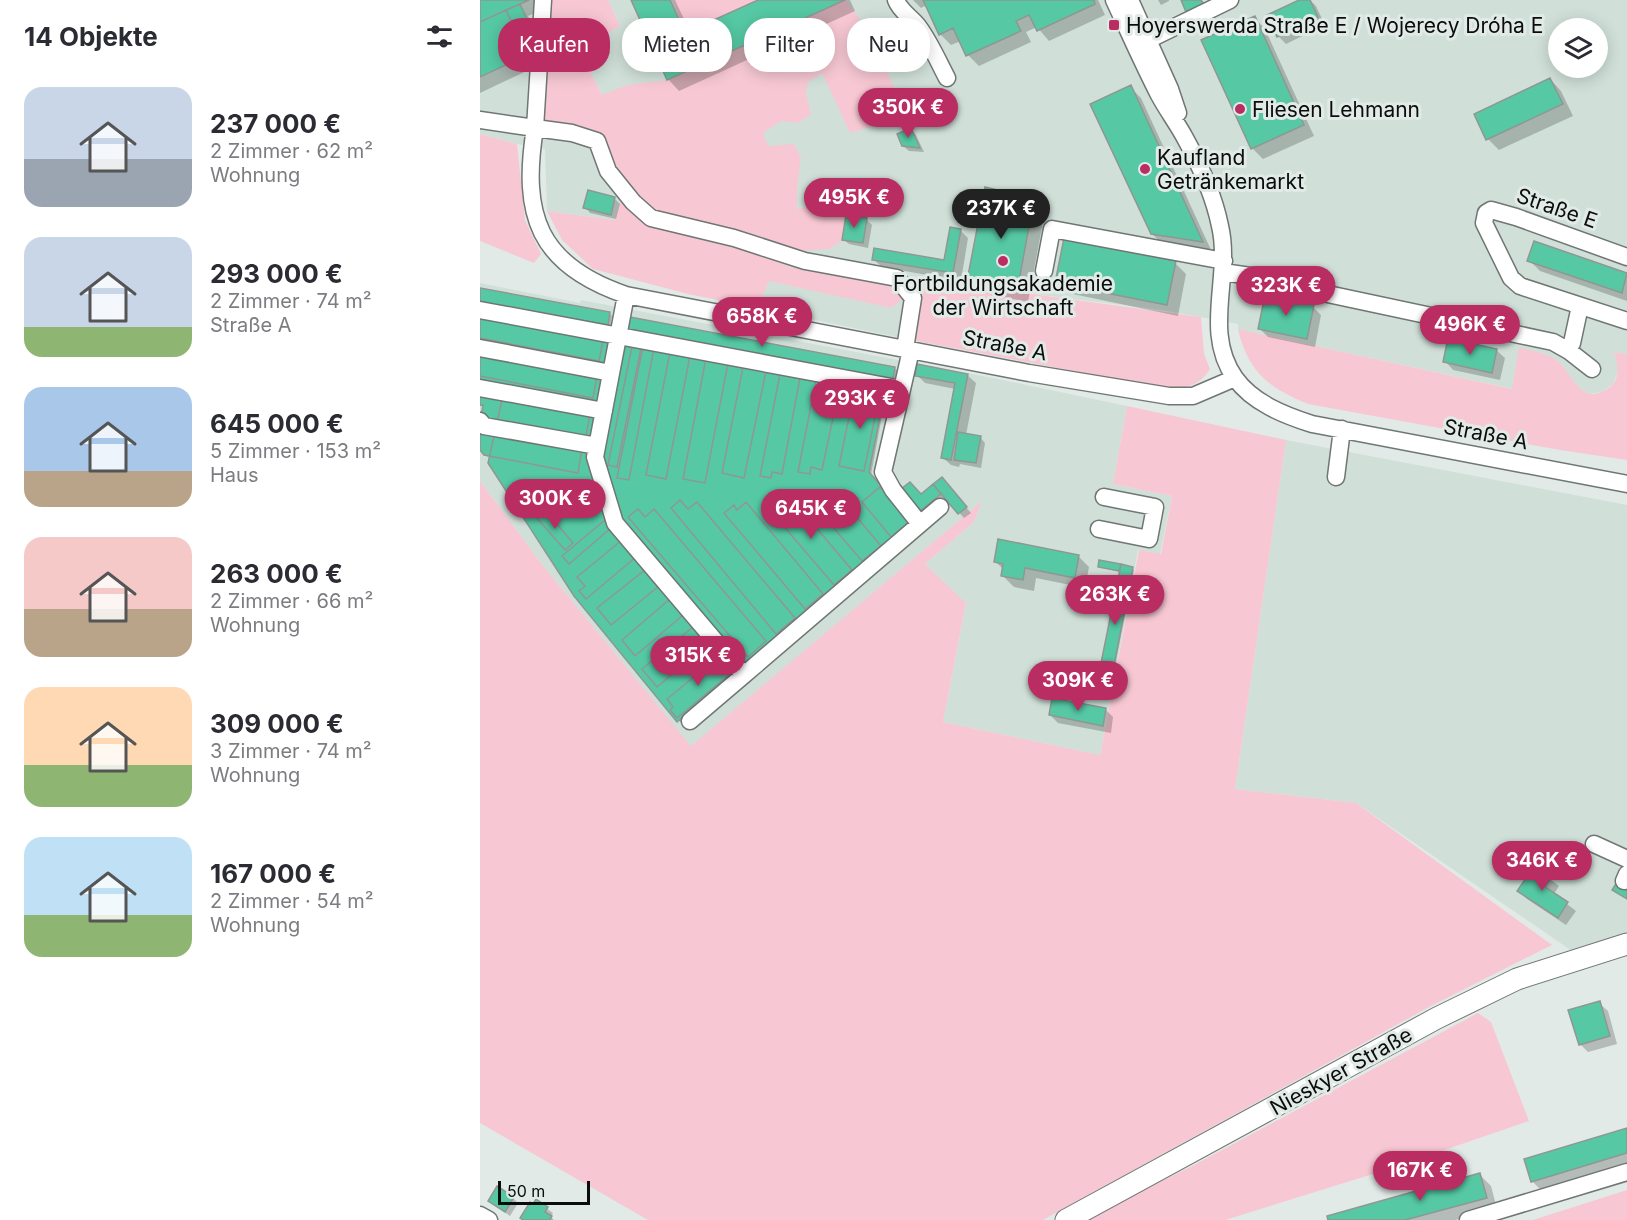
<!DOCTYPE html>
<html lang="de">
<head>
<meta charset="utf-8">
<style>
  body { margin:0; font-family:Inter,sans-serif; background:#f7f7f7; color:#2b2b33; height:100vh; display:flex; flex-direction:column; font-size:22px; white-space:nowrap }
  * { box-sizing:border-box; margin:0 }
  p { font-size:20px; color:#7c7c81 }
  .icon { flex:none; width:33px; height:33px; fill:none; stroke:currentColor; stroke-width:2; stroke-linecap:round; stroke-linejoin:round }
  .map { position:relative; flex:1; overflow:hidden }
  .details { display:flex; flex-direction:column; background:#fff; width:480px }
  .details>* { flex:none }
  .guide { position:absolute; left:18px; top:18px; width:570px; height:54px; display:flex; gap:12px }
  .controls { position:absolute; left:1068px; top:18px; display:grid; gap:12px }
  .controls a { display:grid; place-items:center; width:60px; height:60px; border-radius:50%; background:#fff; box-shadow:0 3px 15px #0003; font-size:30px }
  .scale { position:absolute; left:18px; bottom:15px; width:92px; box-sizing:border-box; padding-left:6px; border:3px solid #0a0d0c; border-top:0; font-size:16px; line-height:21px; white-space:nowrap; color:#0a0d0c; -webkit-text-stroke:4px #e1eae6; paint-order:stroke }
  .price { position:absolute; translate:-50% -51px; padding:0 14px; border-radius:21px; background:#ba2d63; color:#fff; font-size:20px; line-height:39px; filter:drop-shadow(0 2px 3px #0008) }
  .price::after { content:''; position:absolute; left:50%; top:36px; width:18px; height:14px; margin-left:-9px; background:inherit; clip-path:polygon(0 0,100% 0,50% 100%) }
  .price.active { background:#222; color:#fff }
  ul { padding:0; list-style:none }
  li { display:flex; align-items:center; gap:18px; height:150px; padding:0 24px }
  li span { display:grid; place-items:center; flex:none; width:168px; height:120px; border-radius:18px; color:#555 }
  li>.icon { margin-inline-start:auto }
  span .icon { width:72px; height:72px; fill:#fffc; stroke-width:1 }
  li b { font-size:26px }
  h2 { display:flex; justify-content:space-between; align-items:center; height:72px; padding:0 24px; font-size:26px }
  .pill { padding:0 21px; border-radius:24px; background:#fff; box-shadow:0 3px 15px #0003; font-size:21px; line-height:54px }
  .pill.active { background:#ba2d63; color:#fff }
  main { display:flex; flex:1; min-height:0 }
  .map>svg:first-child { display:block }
</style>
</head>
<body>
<main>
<section class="details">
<h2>14 Objekte<svg class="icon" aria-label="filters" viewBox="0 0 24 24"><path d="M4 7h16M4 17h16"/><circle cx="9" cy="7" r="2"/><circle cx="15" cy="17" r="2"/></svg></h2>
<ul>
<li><span style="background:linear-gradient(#c9d6e8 60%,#9aa5b1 0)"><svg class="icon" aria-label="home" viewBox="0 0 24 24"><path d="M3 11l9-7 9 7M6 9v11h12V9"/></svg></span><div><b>237 000 €</b><p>2 Zimmer · 62 m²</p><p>Wohnung</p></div></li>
<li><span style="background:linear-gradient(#c9d6e8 75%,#8fb573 0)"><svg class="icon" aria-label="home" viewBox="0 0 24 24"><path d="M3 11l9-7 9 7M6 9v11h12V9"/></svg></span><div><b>293 000 €</b><p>2 Zimmer · 74 m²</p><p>Straße A</p></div></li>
<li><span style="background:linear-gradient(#a9c7e8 70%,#b9a48a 0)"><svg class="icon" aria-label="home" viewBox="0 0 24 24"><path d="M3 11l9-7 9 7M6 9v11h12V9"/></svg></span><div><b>645 000 €</b><p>5 Zimmer · 153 m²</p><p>Haus</p></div></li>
<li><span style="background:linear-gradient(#f6c9c9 60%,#b9a48a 0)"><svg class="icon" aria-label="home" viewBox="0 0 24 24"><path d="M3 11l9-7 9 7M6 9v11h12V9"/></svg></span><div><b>263 000 €</b><p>2 Zimmer · 66 m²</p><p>Wohnung</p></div></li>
<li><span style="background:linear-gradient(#ffd9b3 65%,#8fb573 0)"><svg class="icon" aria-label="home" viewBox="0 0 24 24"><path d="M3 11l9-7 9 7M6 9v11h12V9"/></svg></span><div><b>309 000 €</b><p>3 Zimmer · 74 m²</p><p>Wohnung</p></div></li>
<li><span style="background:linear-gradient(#bfe0f5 65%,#8fb573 0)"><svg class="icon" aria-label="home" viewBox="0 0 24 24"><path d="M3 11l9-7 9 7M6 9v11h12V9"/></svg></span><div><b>167 000 €</b><p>2 Zimmer · 54 m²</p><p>Wohnung</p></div></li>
</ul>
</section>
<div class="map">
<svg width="1147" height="1220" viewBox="0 0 1147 1220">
  <rect width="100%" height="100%" fill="#e1eae6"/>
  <!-- built -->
  <path fill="#d0e0d9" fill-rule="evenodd" d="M0,0H72L64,128L95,131L127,159L142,193L135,220L67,211L65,149L37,144L0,134Z
    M128,0H193L205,33L278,0H1147V354L1134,352L1139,368L1133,384L1122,392L1109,394L1100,389L1075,359L1033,389L758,329V324L682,310L537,292L446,275L439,315L431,340L277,308L288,281L122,95L99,50L140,26ZM1078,28H1118V68H1078Z
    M0,283L100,303L101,300L513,378L647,406L633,484L692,496L680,554L658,550L620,755L463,722L486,604L445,564L494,522L501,502L211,747L64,567L0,481Z
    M806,440L1147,505V935L1092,951L876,803L755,789Z"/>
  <!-- green -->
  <path fill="#f7c8d3" d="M72,0H128L140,26L99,50L122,95L147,85L187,80L366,0L388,30L427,116L370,133L342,73L328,82L326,93L331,114L318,123L301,121L283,133L288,146L314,144L321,158L317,188V209L341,205L344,191L365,192L366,215L362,240L350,249L306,252V266L410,285L425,297L411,308L289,281L277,308L208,294L113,269L82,240L67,211L135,220L142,193L127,159L95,131L64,128Z
    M193,0H278L205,33Z
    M0,134L37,144L45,220L61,254L54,263L0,241Z
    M446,275L537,292L721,317L724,354L730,369C718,388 705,388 684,388L431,340L439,315Z
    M758,329L1032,389L1039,347C1050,351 1066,353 1075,359C1094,373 1100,409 1130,387C1141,378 1137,363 1134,352L1147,354V460L1080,450L828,404C789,388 768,372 758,329Z
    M647,406L806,440L755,789L876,803L1072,945L949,1007L563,1220H168L0,1123V481L64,567L211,746L502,501L494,522L445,564L486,603L463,722L620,755L659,550L681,554L692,496L633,484Z
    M998,1013L1011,1022L1049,1121L909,1169L745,1220H604L714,1165Z
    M1147,1190V1220H1053Z"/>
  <!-- shadow -->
  <path fill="#0003" d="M0,0H54L59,11L48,16L52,24L48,26L52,33L46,36L49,43L43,47L53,68L0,93Z
    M152,0H195L210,32L281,0H370L375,11L199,91L188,79Z
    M433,0H618L625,15L569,41L557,27L546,32L551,42L499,66L488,55L481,41L471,45L460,34L447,5L441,8Z
    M678,0H689V1L681,5Z
    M822,0H830L836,6L845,25L806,44L798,36Z
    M774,17L785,29L834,136L783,159L772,148Z
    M1070,79L1081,91L1093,116L1019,150L1008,139L996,114Z
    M650,87L661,98L732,252L684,245L672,234Z
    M431,130L436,135L444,152L429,151L423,146Z
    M134,198L140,204L136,219L110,213L105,207Z
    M554,200L565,211L548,302L500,292L489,281Z
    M367,216L387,220L392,225L388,248L369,244L363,239Z
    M480,230L488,238L481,281L402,267L393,259L466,262Z
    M1055,243L1147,275V301L1060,271L1049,260Z
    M695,263L706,274L698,316L588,293L577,282Z
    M0,290L130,314L132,316L130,327L0,303Z
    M833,307L841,315L835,347L788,337L780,329Z
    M0,315L406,394L391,475L435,526L201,723L95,595L11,457H8L0,447L5,418L4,407L0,406Z
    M150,328L414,368L417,370L415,380L152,330Z
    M1016,350L1025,358L1020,380L973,370L965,361Z
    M437,375H487L496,383L486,435L500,437L505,443L501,468L480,464L479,467L471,465L462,457L475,389L445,383Z
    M462,479L491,513L484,518L466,498L445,516L440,511L441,496Z
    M598,556L609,567L605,588L556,578L554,591L534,587L523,576L524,570L515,561Z
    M621,562L652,568L654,570L631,687L619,683L640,572L622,568L620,566Z
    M625,709L633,717L631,733L578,723L570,715Z
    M1055,867L1079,886L1074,894L1096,911L1086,925L1047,899L1039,891Z
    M1119,1003L1128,1011L1137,1044L1108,1052L1100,1044Z
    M1147,1129V1167L1063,1192L1052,1181L1046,1160Z
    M1000,1175L1011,1186L1017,1209L975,1220H849Z
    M33,1198L38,1203L30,1216L9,1201Z
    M56,1201L73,1213L71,1217L74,1220H44Z"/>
  <!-- building -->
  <path fill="#56c9a4" stroke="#8f9793" stroke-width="1.5" d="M0,0H49L0,22Z
    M151,0H190L205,33L278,0H365L187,80Z
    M443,0H614L615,4L557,31L549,15L536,21L541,31L486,56L473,28L459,35Z
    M701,0H721L724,4L706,12Z
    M819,0H830L838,17L797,37L787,15Z
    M40,4L47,19L44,21L47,28L42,30L45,38L36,42L33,35L37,33L26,10Z
    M26,10L37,33L33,35L43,57L0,77V22Z
    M775,16L824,125L771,149L721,40Z
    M1070,78L1083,104L1006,140L994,114Z
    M651,85L723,242L671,234L610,104Z
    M431,128L440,148L422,146L417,134Z
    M505,187L554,199L537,292L487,281Z
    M108,190L135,197L131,215L103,208Z
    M366,215L387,218L383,243L362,240Z
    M470,227L481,229L473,273L392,260L394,248L464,260Z
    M584,238L696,261L687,305L575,283Z
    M1054,241L1147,273L1142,293L1047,261Z
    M0,288L130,312L128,325L0,302Z
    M785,295L834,305L827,339L778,329Z
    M0,313L405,391L389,472L434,523L197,722L94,596L8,463L25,386L0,381Z
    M0,317L123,341L119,361L0,338Z
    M150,317L415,367L413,379L148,329Z
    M968,338L1017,349L1012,373L963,362Z
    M152,346L161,348L137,467L128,465Z
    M163,346L174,348L149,480L137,478Z
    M190,352L210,356L186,479L166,475Z
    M0,354L117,376L113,398L0,376Z
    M226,358L248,363L225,483L203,479Z
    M437,364L488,374L471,460L461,458L475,383L435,376Z
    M263,367L286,371L264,478L242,473Z
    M300,374L320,378L302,474L292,472L291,478L280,476Z
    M336,380L360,385L342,470L331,467L330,474L318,472Z
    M375,388L400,393L384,471L359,466Z
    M0,394L110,414L106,436L1,417L3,405H0Z
    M0,428L102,448L98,473L4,455L0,450Z
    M478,432L501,436L496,463L474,460Z
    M462,477L487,507L478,514L453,484Z
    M430,482L441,494L453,484L461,494L439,512L421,489Z
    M400,487L429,522L411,537L382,502Z
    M343,496L349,503L359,496L401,546L382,561L333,504Z
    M312,499L372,570L354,585L289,509L298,500L303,506Z
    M200,500L208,509L217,502L315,618L296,634L191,508Z
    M266,502L343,594L325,609L244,513L254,505L257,510Z
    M158,509L165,517L174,509L286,641L268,657L148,517Z
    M65,510L93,543L85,550L56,517Z
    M126,519L132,527L89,564L82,556Z
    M518,539L599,555L595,578L545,568L543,580L521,576L523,564L514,562Z
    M142,540L156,557L106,599L99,591L105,586L97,577Z
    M619,560L641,564L639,571L618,567Z
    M641,564L653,567L630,686L617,683Z
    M166,569L179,586L131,625L117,608Z
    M190,599L203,615L155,656L142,640Z
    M213,627L228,644L177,687L162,669Z
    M237,658L251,673L197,718L190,710L193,707L187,699Z
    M572,698L626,708L623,726L569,715Z
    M1055,865L1072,876L1065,887L1088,902L1078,918L1037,891Z
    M1137,882L1147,888V899L1132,890Z
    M1120,1001L1130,1036L1099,1045L1088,1010Z
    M1147,1128V1153L1051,1182L1044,1159Z
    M1000,1173L1007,1198L925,1220H848L847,1216Z
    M17,1186L34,1197L25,1212L8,1201Z
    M56,1199L68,1207L65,1212L72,1216L70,1220H43L40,1218L50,1202L53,1204Z"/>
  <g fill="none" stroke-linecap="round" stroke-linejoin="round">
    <defs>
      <path id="minor" d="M63,0L55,128L92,133L117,141L128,171L153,202L171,218L254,238L325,261L417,278L433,298L425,349
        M416,0C420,11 431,17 438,26C450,42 458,61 467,78
        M634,0C649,32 663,64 679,95C687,110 697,123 705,138C720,165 734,196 740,226C752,277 722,331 755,378C773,403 804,415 832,424L1147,484
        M650,0L690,89L698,113
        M668,40L750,0
        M0,120L55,128C41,215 58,265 146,295L549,373L689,396H713L755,378
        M1147,257L1036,217L1011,210L1006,213L1004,223L1031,278L1040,286L1147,321
        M564,271L572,229L744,261
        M743,272L791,279L829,290L1073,342L1089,351L1112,369
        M146,295L115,457L135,523L264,675L460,507
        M0,310L422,389
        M0,348L131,373
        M431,350L403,472L413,490L440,524
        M1088,350L1092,343L1100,306
        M0,388L124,411
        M0,421L4,426L117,446
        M856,477L862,429
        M619,529L669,539L675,507L624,497
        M210,721L264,675
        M1114,844L1147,859
        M1144,881L1147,874
        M0,1215L9,1220
        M988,1220L1147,1172"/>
      <path id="major" d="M586,1220L957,1018L1037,979L1147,944"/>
    </defs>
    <!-- minor casing -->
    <use href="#minor" stroke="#6f7673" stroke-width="19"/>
    <!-- major casing -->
    <use href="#major" stroke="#6f7673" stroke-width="23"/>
    <!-- minor -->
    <use href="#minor" stroke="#fff" stroke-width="16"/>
    <!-- major -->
    <use href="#major" stroke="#fff" stroke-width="21"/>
  </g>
  <!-- markers -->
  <g fill="#ba2d63" stroke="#e1eae6" stroke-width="2">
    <rect x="628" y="19" width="12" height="12" rx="3"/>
    <circle cx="760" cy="109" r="6"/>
    <circle cx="665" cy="169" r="6"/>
    <circle cx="523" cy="261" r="6"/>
  </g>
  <g text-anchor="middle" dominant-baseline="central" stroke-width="6" stroke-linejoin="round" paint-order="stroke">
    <!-- poi labels -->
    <g font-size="21" fill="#0a0d0c" stroke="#e1eae6" text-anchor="start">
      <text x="646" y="25">Hoyerswerda Straße E / Wojerecy Dróha E</text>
      <text x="772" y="109">Fliesen Lehmann</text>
      <text x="677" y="157">Kaufland<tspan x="677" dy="24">Getränkemarkt</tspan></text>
      <text x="523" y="283" text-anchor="middle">Fortbildungsakademie<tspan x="523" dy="24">der Wirtschaft</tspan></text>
    </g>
    <!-- street labels -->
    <g font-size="21" fill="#0a0d0c" stroke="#e1eae6">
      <text transform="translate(1077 208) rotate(19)">Straße E</text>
      <text transform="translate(525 345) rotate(11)">Straße A</text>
      <text transform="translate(1006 434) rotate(11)">Straße A</text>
      <text transform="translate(861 1071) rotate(-29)">Nieskyer Straße</text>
    </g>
  </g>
</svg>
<div class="controls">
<a><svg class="icon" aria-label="layers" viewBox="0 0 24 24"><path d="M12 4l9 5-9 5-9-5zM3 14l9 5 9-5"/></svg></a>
</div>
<div class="scale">50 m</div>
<b class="price" style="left:428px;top:139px">350K €</b>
<b class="price" style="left:374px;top:229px">495K €</b>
<b class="price active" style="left:521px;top:240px">237K €</b>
<b class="price" style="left:806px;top:317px">323K €</b>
<b class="price" style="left:282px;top:348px">658K €</b>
<b class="price" style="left:990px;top:356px">496K €</b>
<b class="price" style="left:380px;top:430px">293K €</b>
<b class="price" style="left:75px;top:530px">300K €</b>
<b class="price" style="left:331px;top:540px">645K €</b>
<b class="price" style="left:635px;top:626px">263K €</b>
<b class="price" style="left:218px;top:687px">315K €</b>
<b class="price" style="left:598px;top:712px">309K €</b>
<b class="price" style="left:1062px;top:892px">346K €</b>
<b class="price" style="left:940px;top:1202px">167K €</b>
<div class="guide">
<a class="pill active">Kaufen</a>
<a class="pill">Mieten</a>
<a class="pill">Filter</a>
<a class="pill">Neu</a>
</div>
</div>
</main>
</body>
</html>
